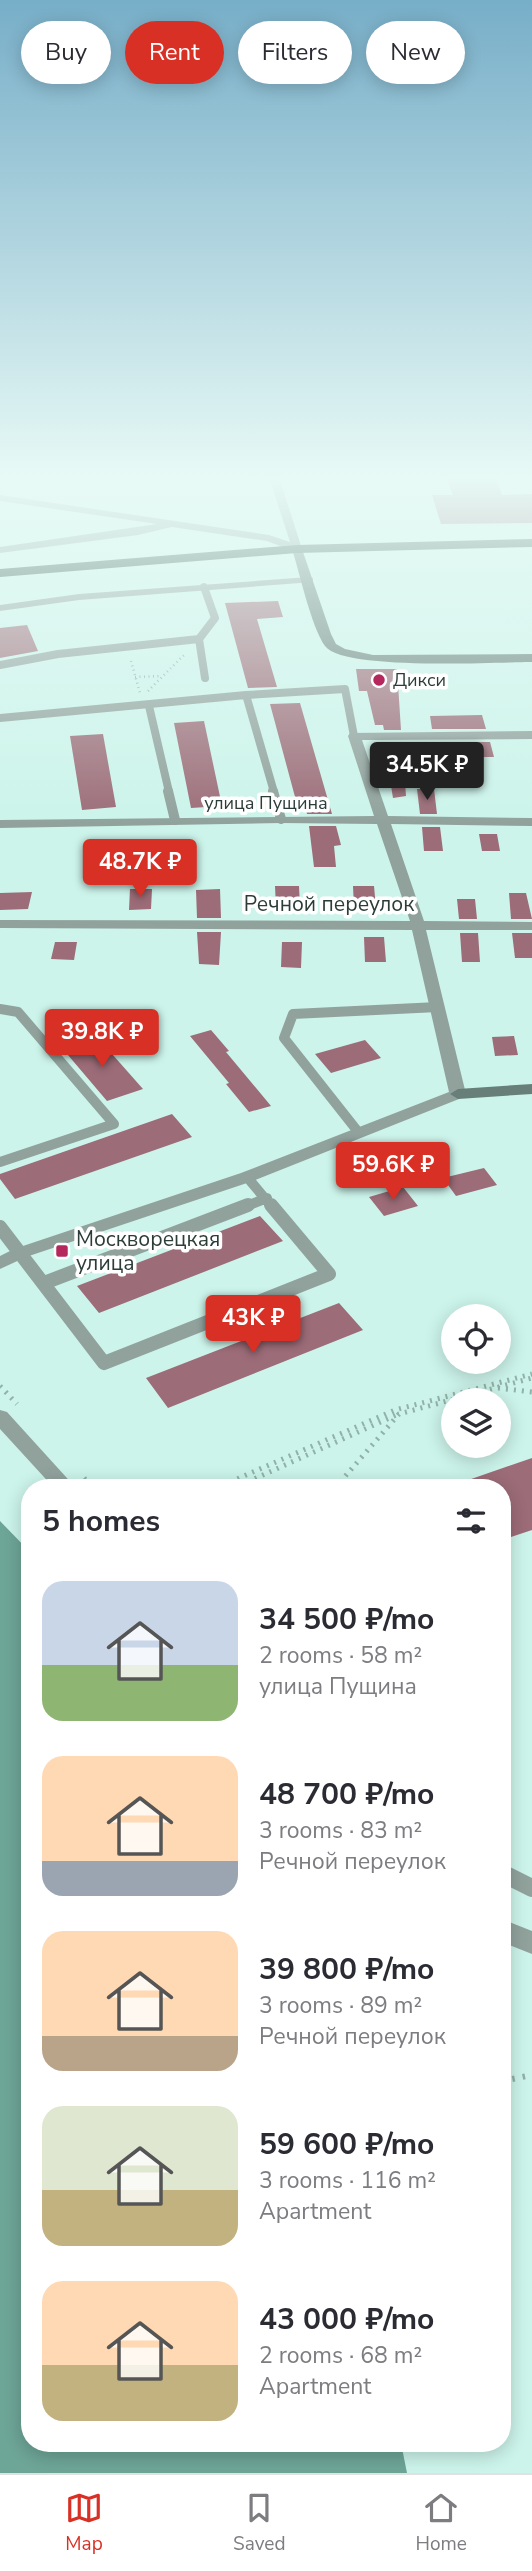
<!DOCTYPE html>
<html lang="en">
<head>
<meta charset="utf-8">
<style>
  body { margin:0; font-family:"Nunito Sans",sans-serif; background:#f2f2f3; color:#2b2b33; height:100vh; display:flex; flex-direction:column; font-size:26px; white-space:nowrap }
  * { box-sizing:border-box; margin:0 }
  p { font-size:23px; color:#7c7c81 }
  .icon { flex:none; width:38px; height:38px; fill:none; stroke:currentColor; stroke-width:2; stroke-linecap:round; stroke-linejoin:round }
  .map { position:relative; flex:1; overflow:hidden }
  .details { position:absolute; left:21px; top:1479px; width:490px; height:973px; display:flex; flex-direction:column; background:#fff; border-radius:28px; box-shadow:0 4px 18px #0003 }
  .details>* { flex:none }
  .top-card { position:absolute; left:21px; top:21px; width:490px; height:63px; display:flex; gap:14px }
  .tools { position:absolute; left:441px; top:1304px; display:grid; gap:14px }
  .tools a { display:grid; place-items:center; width:70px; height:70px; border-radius:50%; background:#fff; box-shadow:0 4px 18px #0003; font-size:35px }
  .price { position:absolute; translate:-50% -60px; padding:0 16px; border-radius:7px; background:#d93025; color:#fff; font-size:23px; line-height:46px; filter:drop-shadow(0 2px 4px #0008) }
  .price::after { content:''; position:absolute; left:50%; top:42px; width:21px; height:16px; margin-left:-10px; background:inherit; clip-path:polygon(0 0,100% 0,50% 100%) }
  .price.on { background:#222; color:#fff }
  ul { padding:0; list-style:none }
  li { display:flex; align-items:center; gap:21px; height:175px; padding:0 21px }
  li span { display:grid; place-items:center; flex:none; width:196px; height:140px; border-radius:21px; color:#555 }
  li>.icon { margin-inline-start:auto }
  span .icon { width:84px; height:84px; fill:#fffc; stroke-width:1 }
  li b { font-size:30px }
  h2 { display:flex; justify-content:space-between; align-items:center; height:84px; padding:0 21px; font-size:30px }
  .pill { padding:0 24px; border-radius:32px; background:#fff; box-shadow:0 4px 18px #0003; font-size:24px; line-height:63px }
  .pill.on { background:#d93025; color:#fff }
  .menu { display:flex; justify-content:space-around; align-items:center; height:98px; border-top:2px solid #e1e1e2; background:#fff; font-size:19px; color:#7c7c81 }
  .menu a { display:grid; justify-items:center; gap:4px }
  .menu .on { color:#d93025 }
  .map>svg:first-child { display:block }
</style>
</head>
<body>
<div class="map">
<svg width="532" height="2473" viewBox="0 0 532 2473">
  <rect width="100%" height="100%" fill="#ccf4ea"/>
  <!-- water -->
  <path fill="#6da597" d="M0,1521L30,1552V2443H401L407,2473H0Z"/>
  <!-- building -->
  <path fill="#9c6c78" d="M446,477H495L502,495L532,494V523L441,524L432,495H453Z
    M278,601L283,617L257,619L277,687L248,688L225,603Z
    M27,625L38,651L0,658V628Z
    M356,669H397L401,730H384L383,725H375L367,691H359Z
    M300,703L332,814H307L306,808H298L270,704Z
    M482,715L486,729H432L430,716Z
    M204,721L222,806L191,808L174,723Z
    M103,734L116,807L82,810L70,736Z
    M384,742H402L406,796L393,798Z
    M434,742H490L494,757H456L457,765H438Z
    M417,789H434L437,814H420Z
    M309,826H336L341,845L334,846L336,867H314Z
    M422,827H440L443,851H424Z
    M479,834H497L500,851H482Z
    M275,886H299L300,907L276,908Z
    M353,886H374L376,908H354Z
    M130,889H152L151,909L129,910Z
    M220,889L221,918H197L196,890Z
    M32,892L28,909L0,910V893Z
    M509,893H526L532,919H511Z
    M457,899H475L477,919H459Z
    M197,932H221L219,965L199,964Z
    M460,933H478L480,962H462Z
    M512,933H532V958H515Z
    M364,937H384L386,962H365Z
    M55,942H77L74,960L51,959Z
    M282,942H302L301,968L281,967Z
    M211,1030L229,1051L226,1052L271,1106L249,1112L226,1084L229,1083L190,1036Z
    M514,1036L518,1055L495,1056L492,1037Z
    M97,1037L143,1089L107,1101L62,1048Z
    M365,1040L381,1058L331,1073L315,1054Z
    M172,1114L192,1137L15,1199L0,1179V1174Z
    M484,1168L497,1185L456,1196L443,1178Z
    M403,1187L418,1206L384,1216L369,1197Z
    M260,1216L283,1241L99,1313L77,1286Z
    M339,1303L363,1330L168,1408L146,1378Z
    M532,1458V1530L502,1540V1488H455L454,1485Z"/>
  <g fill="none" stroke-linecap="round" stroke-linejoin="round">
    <!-- path-far2 -->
    <path stroke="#91b1a9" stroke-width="2.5" stroke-dasharray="1 3.5" stroke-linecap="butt" d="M131,661L140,693
      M135,677L162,676
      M148,691L184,655"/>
    <!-- path-far1 -->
    <path stroke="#91b1a9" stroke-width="5" stroke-dasharray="2 6" stroke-linecap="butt" d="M0,1386L17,1404
      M498,1388L532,1392
      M84,1478L93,1488
      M225,1488L230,1482L395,1410L532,1374
      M242,1488L254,1479L396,1415
      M335,1488L399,1414L532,1378"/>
    <!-- path -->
    <path stroke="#91b1a9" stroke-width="6" stroke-dasharray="2.5 8" stroke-linecap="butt" d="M502,2081L532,2075"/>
    <!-- lane-far3 -->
    <path stroke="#91a29d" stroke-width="8" d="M204,587L215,618L199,639L205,678
      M0,665L58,654L199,639
      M149,706L169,792
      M0,718L246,695
      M274,792L246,695L345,689L354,736"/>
    <!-- lane-far2 -->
    <path stroke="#91a29d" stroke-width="10" d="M168,791L175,820
      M273,791L281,819
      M0,1009L18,1012L114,1124L0,1162
      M359,1133L284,1038L293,1014L438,1007
      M247,1177L272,1207
      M244,1207L267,1198"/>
    <!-- lane-far1 -->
    <path stroke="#91a29d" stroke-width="14" d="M0,1227L104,1363L329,1274L271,1205
      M44,1283L248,1205"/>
    <!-- lane -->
    <path stroke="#91a29d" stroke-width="18" d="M502,1873L532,1888"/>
    <!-- street -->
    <path fill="#91a29d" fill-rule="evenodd" d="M269,477H279L302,549L301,551H293L267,541L172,527L138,535L0,553V547L157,524L0,501V495L269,535L290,542Z
      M309,577L313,578V582L79,600L0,611V605L79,594Z
      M532,731V739L362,740L388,816L532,818V826L391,824L424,921L532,922V930H426L466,1094L464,1097L253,1181L26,1257L0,1269V1256L14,1249L241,1173L449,1092L412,930L0,928V920L410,921L377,824L281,823L0,828V820L374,816L348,736L350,733Z
      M0,1410L7,1412L76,1488H54L0,1429Z
      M502,1919L532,1931V1954L502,1942Z"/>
    <!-- secondary -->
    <path fill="#677f78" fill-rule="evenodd" d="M293,547L302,549L331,634L336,644L345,649L373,655L532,654V662C497,662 343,671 325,646C311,626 300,574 292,549Z
      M532,1084V1094L458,1099L450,1094L458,1089Z"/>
    <!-- highway -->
    <path fill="#2d5148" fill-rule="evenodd" d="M532,539V547L297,553L0,577V569L297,545Z"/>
  </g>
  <!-- sky -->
  <linearGradient id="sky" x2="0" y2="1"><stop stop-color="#77aec8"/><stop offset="0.58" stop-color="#e8faf6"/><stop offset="1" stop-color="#e8faf6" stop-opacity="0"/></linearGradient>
  <rect width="532" height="824" fill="url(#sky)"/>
  <!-- markers -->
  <g fill="#b5285e" stroke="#fff" stroke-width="2.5">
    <circle cx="379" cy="680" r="7"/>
    <rect x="55" y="1244" width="14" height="14" rx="3.5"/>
  </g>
  <g text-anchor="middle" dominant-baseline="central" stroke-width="7" stroke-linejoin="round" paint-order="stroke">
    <!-- far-poi labels -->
    <g font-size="18" fill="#2c3c38" stroke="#fff" text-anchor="start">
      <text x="393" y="680">Дикси</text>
    </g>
    <!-- far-street labels -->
    <g font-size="18" fill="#2c3c38" stroke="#fff">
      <text x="266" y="803">улица Пущина</text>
    </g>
    <!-- street labels -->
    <g font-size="21" fill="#2c3c38" stroke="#fff">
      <text x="329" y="904">Речной переулок</text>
    </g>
    <!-- poi labels -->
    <g font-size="21" fill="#2c3c38" stroke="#fff" text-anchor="start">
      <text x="76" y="1239">Москворецкая<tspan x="76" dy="24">улица</tspan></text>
    </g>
  </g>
</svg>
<div class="tools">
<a><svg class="icon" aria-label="locate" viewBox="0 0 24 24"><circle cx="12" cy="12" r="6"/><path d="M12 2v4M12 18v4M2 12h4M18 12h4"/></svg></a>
<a><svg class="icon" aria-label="layers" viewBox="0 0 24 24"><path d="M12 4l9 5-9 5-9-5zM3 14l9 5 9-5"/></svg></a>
</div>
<b class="price on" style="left:427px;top:802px">34.5K ₽</b>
<b class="price" style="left:140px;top:899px">48.7K ₽</b>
<b class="price" style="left:102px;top:1069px">39.8K ₽</b>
<b class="price" style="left:393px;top:1202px">59.6K ₽</b>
<b class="price" style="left:253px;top:1355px">43K ₽</b>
<div class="top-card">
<a class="pill">Buy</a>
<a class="pill on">Rent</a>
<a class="pill">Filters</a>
<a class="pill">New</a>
</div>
<section class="details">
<h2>5 homes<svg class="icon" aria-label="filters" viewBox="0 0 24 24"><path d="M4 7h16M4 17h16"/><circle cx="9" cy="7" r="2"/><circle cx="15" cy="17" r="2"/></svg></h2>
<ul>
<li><span style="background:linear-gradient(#c9d6e8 60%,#8fb573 0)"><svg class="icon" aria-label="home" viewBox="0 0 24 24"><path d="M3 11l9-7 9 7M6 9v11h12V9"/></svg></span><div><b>34 500 ₽/mo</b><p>2 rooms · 58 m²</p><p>улица Пущина</p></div></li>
<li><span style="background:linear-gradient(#ffd9b3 75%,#9aa5b1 0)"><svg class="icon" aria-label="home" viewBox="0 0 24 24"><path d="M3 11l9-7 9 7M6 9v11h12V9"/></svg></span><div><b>48 700 ₽/mo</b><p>3 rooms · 83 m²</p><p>Речной переулок</p></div></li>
<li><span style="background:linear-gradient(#ffd9b3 75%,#b9a48a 0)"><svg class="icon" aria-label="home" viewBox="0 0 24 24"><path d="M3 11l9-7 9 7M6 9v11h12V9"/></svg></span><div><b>39 800 ₽/mo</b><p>3 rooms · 89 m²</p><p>Речной переулок</p></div></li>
<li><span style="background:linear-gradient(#dfe7d0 60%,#c2b280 0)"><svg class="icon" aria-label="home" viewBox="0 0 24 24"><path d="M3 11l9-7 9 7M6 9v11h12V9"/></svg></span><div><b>59 600 ₽/mo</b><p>3 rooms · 116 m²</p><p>Apartment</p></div></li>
<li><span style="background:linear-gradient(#ffd9b3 60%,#c2b280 0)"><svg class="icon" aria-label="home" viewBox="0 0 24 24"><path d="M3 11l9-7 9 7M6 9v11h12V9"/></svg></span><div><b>43 000 ₽/mo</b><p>2 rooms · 68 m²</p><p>Apartment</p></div></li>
</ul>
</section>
</div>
<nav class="menu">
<a class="on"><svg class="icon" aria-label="map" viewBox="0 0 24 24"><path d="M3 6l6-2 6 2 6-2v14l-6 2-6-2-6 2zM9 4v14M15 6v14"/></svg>Map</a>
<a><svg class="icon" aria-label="saved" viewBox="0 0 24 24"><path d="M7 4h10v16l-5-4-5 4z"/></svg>Saved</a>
<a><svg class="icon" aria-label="home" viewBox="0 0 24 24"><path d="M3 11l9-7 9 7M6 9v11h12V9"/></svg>Home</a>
</nav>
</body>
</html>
